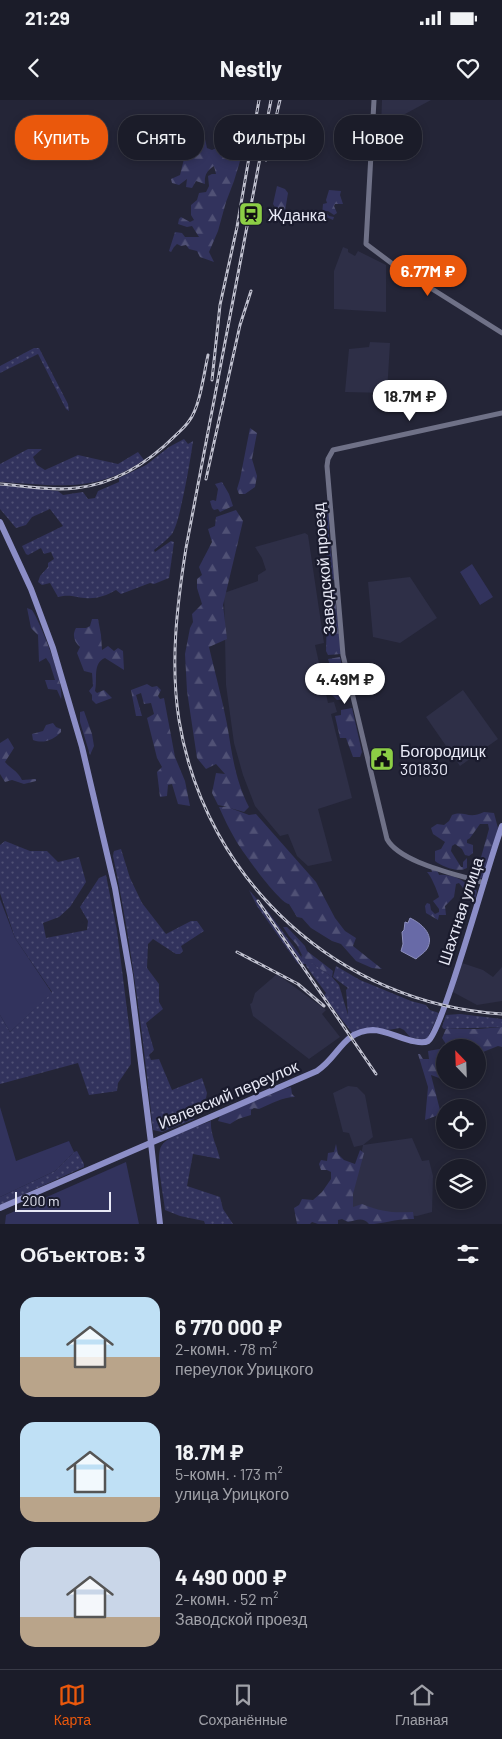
<!DOCTYPE html>
<html lang="ru">
<head>
<meta charset="utf-8">
<style>
  body { margin:0; font-family:Barlow,sans-serif; background:#242531; color:#f1f3f6; height:100vh; display:flex; flex-direction:column; font-size:19px; white-space:nowrap }
  * { box-sizing:border-box; margin:0 }
  p { font-size:16px; color:#a0a1a8 }
  .icon { flex:none; width:28px; height:28px; fill:none; stroke:currentColor; stroke-width:2; stroke-linecap:round; stroke-linejoin:round }
  .map { position:relative; height:1124px; overflow:hidden }
  .panel { display:flex; flex-direction:column; background:#1b1c29; flex:1 }
  .panel>* { flex:none }
  .banner { position:absolute; left:15px; top:15px; width:472px; height:45px; display:flex; gap:10px }
  .needle { width:32px; rotate:337deg }
  .buttons { position:absolute; left:436px; top:939px; display:grid; gap:10px }
  .buttons a { display:grid; place-items:center; width:50px; height:50px; border-radius:50%; background:#1b1c29; box-shadow:0 2px 8px #0003,0 0 0 1px #393a46; font-size:25px }
  .scale { position:absolute; left:15px; bottom:12px; width:96px; box-sizing:border-box; padding-left:5px; border:2px solid #e8e9f6; border-top:0; font-size:14px; line-height:18px; white-space:nowrap; color:#e8e9f6; -webkit-text-stroke:4px #1a1b2d; paint-order:stroke }
  .price { position:absolute; translate:-50% -42px; padding:0 11px; border-radius:18px; background:#fff; color:#222; font-size:16px; line-height:32px; filter:drop-shadow(0 1px 2px #0008) }
  .price::after { content:''; position:absolute; left:50%; top:30px; width:15px; height:11px; margin-left:-8px; background:inherit; clip-path:polygon(0 0,100% 0,50% 100%) }
  .price.active { background:#ea580c; color:#fff }
  ul { padding:0; list-style:none }
  li { display:flex; align-items:center; gap:15px; height:125px; padding:0 20px }
  li span { display:grid; place-items:center; flex:none; width:140px; height:100px; border-radius:15px; color:#555 }
  li>.icon { margin-inline-start:auto }
  span .icon { width:60px; height:60px; fill:#fffc; stroke-width:1 }
  li b { font-size:21px }
  h2 { display:flex; justify-content:space-between; align-items:center; height:60px; padding:0 20px; font-size:21px }
  .tag { padding:0 18px; border-radius:20px; background:#1b1c29; box-shadow:0 2px 8px #0003,0 0 0 1px #393a46; font-size:18px; line-height:45px }
  .tag.active { background:#ea580c; color:#fff }
  .status { display:flex; justify-content:space-between; align-items:center; height:35px; padding:0 25px; background:#1b1c29; direction:ltr }
  .status svg { height:14px; fill:currentColor }
  header { display:flex; justify-content:space-between; align-items:center; height:65px; padding:0 20px; background:#1b1c29; font-size:22px; font-weight:700 }
  .tabs { display:flex; justify-content:space-around; align-items:center; height:70px; border-top:1px solid #393a46; background:#1b1c29; font-size:14px; color:#a0a1a8 }
  .tabs a { display:grid; justify-items:center; gap:2px }
  .tabs .active { color:#ea580c }
  .map>svg:first-child { display:block }
</style>
</head>
<body>
<div class="status"><b>21:29</b><svg viewBox="0 0 49 12"><path d="M0 12V9h3v3zM5 12V6h3v6zM10 12V3h3v9zM15 12V0h3v12zM26 1h20v11H26zM47 4h2v5h-2z"/></svg></div>
<header><svg class="icon" aria-label="back" viewBox="0 0 24 24"><path d="M15 5l-7 7 7 7"/></svg>Nestly<svg class="icon" aria-label="heart" viewBox="0 0 24 24"><path d="M12 20l-8-8c-3-5 5-10 8-4 3-6 11-1 8 4z"/></svg></header>
<div class="map">
<svg width="502" height="1124" viewBox="0 0 502 1124">
  <defs>
    <pattern id="grass-dots" width="8" height="8" patternUnits="userSpaceOnUse" patternTransform="scale(1.25)"><rect width="8" height="8" fill="#32335d"/><path d="M2 2h.1M6 6h.1" fill="none" stroke="#505175" stroke-width="1.8" stroke-linecap="round"/></pattern>
    <pattern id="forest-firs" width="22" height="20" patternUnits="userSpaceOnUse" patternTransform="scale(1.25)"><rect width="22" height="20" fill="#32335d"/><path d="M5 1l3.5 6h-7zM16 11l3.5 6h-7z" fill="#505175"/></pattern>
  </defs>
  <rect width="100%" height="100%" fill="#242537"/>
  <!-- built -->
  <path fill="#2e2f47" d="M382,0H431L381,27Z
    M343,147L348,149V152L355,156L358,151L386,165V212L334,209V171Z
    M370,242L390,243L387,293L345,292L349,249L369,247Z
    M305,433L308,435L324,543L315,545L328,603L334,602L337,612L331,614L352,698L318,709L332,761L308,766L297,756L288,734L280,736L255,706L243,675L234,643L226,585L224,493L258,481V475L266,470L262,458L255,447Z
    M410,477L437,518L400,543L373,537L368,482Z
    M463,590L498,639L460,666L426,617Z
    M459,862L483,870L493,877L502,867V901L477,905L451,891Z
    M277,874L326,910L322,914L340,937L309,959L253,916L250,904L252,903L255,893Z
    M348,986L357,987L365,995L373,1037L363,1045L354,1047L349,1033L343,1032L333,993Z
    M412,1038L422,1061L429,1060L433,1076L432,1112L417,1116L391,1114L350,1107L363,1045Z"/>
  <!-- grass -->
  <path fill="url(#grass-dots)" d="M34,248H39L68,304L69,311L66,309L38,254L0,273V266Z
    M184,339L188,344L193,341C191,357 180,423 172,434C167,440 160,445 154,450L155,452L171,441L174,442L169,478L154,484L150,483L121,494L116,490C106,496 96,499 85,498C74,497 70,494 58,497L50,483L42,485L38,482L40,476L48,467V463L54,459L51,452L44,454L41,448L28,455L26,454L22,446L63,426L50,409L32,417L26,425L16,428L0,409V385L58,391L63,395L83,392L88,399L95,398L98,391L119,382V378L146,365L169,347Z
    M28,349H42L33,357L37,365L45,370L78,355L118,364L138,352L144,360C94,394 56,385 0,382V364Z
    M5,741L30,751H47L58,762L79,757L86,782L70,807L59,817L43,823L46,838L87,830L88,821L80,807L99,778L106,775L117,831L130,933L131,964L118,983L117,991L89,995L78,963L0,984V915L10,932L52,892L15,838L0,793V745Z
    M121,749L130,778L142,803L166,834L191,821H197L204,831L181,846L183,851L180,854H176L153,839L148,844L147,868L159,884V902L163,909L146,923L154,950L149,955L151,960L159,959L172,990L202,978L207,993L206,998L200,1005L194,1019L162,1032L153,1030C143,938 132,846 113,756L114,751Z
    M249,790L269,813L302,858L301,855L332,877L339,885L348,915L346,890L348,888L333,877L336,866L360,880L411,901L426,905L430,910L439,913L428,937L423,940L410,937L404,930L400,928L388,930L378,928L352,933L324,896L326,893L306,866V864H298L257,806Z
    M460,914L502,919V927L444,929L442,927L446,915Z
    M211,1021C210,1034 217,1046 220,1059L193,1054L187,1086L220,1097L223,1109L233,1124H205L204,1121L180,1116L165,1110C164,1096 154,1055 162,1045C169,1035 198,1026 211,1021Z
    M77,1051L84,1064V1067L0,1105V1097L55,1071L74,1052Z"/>
  <!-- forest -->
  <path fill="url(#forest-firs)" d="M221,19L233,24V30L239,31V38L243,39V51L234,81L226,102L218,131L209,152L214,162L200,157L197,151L189,149L186,145L181,146L177,144L174,147L171,152L169,151L175,132L182,133L185,137H199L192,126L187,127L178,124L179,119L181,117L190,122L194,120L191,115V105L197,100L199,93L206,92L209,86L208,76L212,74H216L214,66C207,70 204,76 205,84L196,81L192,88L186,87L187,79L179,85L172,83L171,79L180,75L184,59L174,52L176,46L184,51L195,46L198,48L200,39H205L207,48L212,50L223,45L221,40L230,27Z
    M277,86L285,89L288,93L285,111L282,109H276L273,104Z
    M329,90L341,91L340,95L343,104H335L334,106L337,113L334,115L328,111H325L329,116L334,117L333,120L322,115L323,104L327,103L326,100Z
    M250,328L257,333L252,359L257,376L255,387L245,394H239L237,389L240,379Z
    M222,382L229,394L233,406L220,412L218,409L214,410L212,408L210,401L213,400L216,401L218,389L215,384Z
    M236,410L243,421L223,505L227,539L209,547C215,573 222,598 227,624C232,653 235,680 249,707L244,712L230,708L249,715L256,714L316,782L335,818L345,831L356,838L353,846L382,869L372,868L356,861L341,844L332,841L311,828L302,818L297,817L289,804C279,803 241,750 235,739C229,729 224,718 219,707H227L218,705L212,693L216,673L225,674L216,664L206,669L197,658L187,591L185,554L190,528L193,522L192,514L202,504L197,488V479L202,475L199,467L212,442L208,429L215,426L216,417Z
    M326,411L329,415V437L335,479L333,480L330,477L328,458L324,450L322,413Z
    M326,489L333,490L335,493L334,499L336,506L341,554L328,555L326,551L327,515L324,502Z
    M27,508L32,510C41,523 65,585 61,599L57,590L48,589L45,580H55L50,564L46,558L39,562L38,535L31,528Z
    M92,519H98L101,535L102,550L108,546L114,551L118,548L123,551L124,570L105,558C92,563 98,580 95,591L97,593L104,590L112,598L96,604L92,600V595L89,591L93,586L92,573L84,571L77,553L80,547C74,542 72,535 76,528H86L90,526Z
    M340,557L348,595L347,599L337,600L333,596L329,594L326,578L333,576L328,559Z
    M147,584L152,587L157,586L161,590L158,596L160,599L164,598L175,657L185,681L190,706L178,704L172,684L168,685L167,696L160,697L157,672L162,667L157,658L147,618L154,614L151,603L144,604L141,593L136,595L142,616H136L131,590Z
    M352,608L362,652L360,657H353L346,638H340L335,616L341,615V610Z
    M84,611L92,634L94,646L90,655L80,622V612Z
    M53,623L56,627L61,629V632C54,640 43,644 33,640L32,634L43,631L46,625Z
    M8,638L14,648L5,662C11,669 18,671 22,680L36,679V681L24,684L12,680L5,682L0,674V643Z
    M484,712L494,713L498,728L483,777L480,779L476,775L489,729L488,724H480L470,738L467,740V743L473,745V753L469,756L465,755L462,749L455,744L452,746L451,751L461,767H463V762L467,758V768C458,773 443,767 435,761V751L441,749L445,742L433,734L431,728L437,724L444,725L449,721L452,715C465,710 468,720 484,712Z
    M431,768L438,772L439,775C448,774 462,778 467,785L472,784L475,786L477,792L475,799L470,802L471,791L463,788L459,783L456,784L454,797L445,806L446,815H439L438,820L426,813L425,806L427,803L430,804L431,810L435,814L439,812V809L433,801L439,797C437,790 431,776 427,772H432Z
    M283,827H287L305,846L307,851L333,871L332,877L303,857L297,845L289,836Z
    M502,927V947L498,946L478,954V948L446,947V944L442,938L446,929H478Z
    M445,948V980L447,981L431,975L441,1014L425,1020L428,987L418,954H420L423,959H429L428,951Z
    M291,987L292,994L295,997C282,997 271,1004 259,1009L254,1008L251,1010V1015L238,1019L230,1024L218,1021L220,1016L283,989Z
    M336,1044L338,1054L344,1060L355,1064L360,1050L364,1053L353,1094V1107L362,1104C382,1112 392,1113 413,1112L414,1119C398,1118 384,1124 369,1124C362,1116 356,1121 348,1122L342,1119L338,1120V1124H318L312,1122L310,1124H297L294,1108L299,1105L302,1099L313,1100L322,1092L331,1079V1072L327,1070H321L319,1064L321,1060L327,1061L328,1053L334,1052Z"/>
  <!-- garden -->
  <path fill="#32335d" d="M472,464L493,497L480,505L460,472Z
    M0,799L15,838L52,893L10,932L0,915Z
    M0,1007L16,1061L69,1041L74,1052L55,1071L0,1097Z
    M126,1062L139,1124H5L6,1115Z"/>
  <!-- water -->
  <path fill="#686aa7" stroke="#8e90bf" d="M410,818C421,823 434,834 428,847C426,852 420,855 416,859L401,851L403,844L402,832L404,830L405,822L408,823Z"/>
  <g fill="none" stroke-linecap="round" stroke-linejoin="round">
    <!-- minor -->
    <path stroke="#6f7187" stroke-width="5" d="M374,0L366,144L394,165L502,233
      M484,783C457,774 400,763 387,739L343,555L327,366L328,359L333,350L502,313"/>
    <!-- major -->
    <path stroke="#8c8ec7" stroke-width="6" d="M0,422L31,489L53,548L82,647L115,788L130,875L151,1043L160,1124
      M0,1108L317,971C339,957 342,931 373,930C388,930 417,947 428,941C443,931 490,756 502,726"/>
    <defs>
      <path id="rail" d="M271,0L186,448C177,505 170,563 179,620C205,781 339,904 502,914
        M266,60L280,0
        M212,280L220,205L237,127L259,0
        M206,379L240,225L251,191
        M0,384C25,386 52,391 76,388C115,384 149,362 176,335C180,331 186,326 189,321C200,307 204,273 208,255
        M258,801L376,974
        M237,852L298,884L324,906"/>
    </defs>
    <!-- rail casing -->
    <use href="#rail" stroke="#c0c1cf" stroke-width="3"/>
    <!-- rail -->
    <use href="#rail" stroke="#1a1b2d" stroke-width="1" stroke-dasharray="4" stroke-linecap="butt"/>
  </g>
  <!-- icons -->
  <defs>
    <symbol id="station-square" viewBox="-11 -11 22 22"><rect x="-9" y="-9" width="18" height="18" rx="4" fill="#8cce45" stroke="#1a1b2d"/><path d="M-3-6H3Q5-6 5-4V2Q5 4 3 4L4.5 6H3L1.5 4h-3L-3 6H-4.5L-3 4Q-5 4-5 2V-4Q-5-6-3-6ZM-3.5-4v3h7v-3ZM-3.5 1v1.5H-2V1ZM2 1v1.5H3.5V1Z" fill="#111"/></symbol>
    <symbol id="civic-square" viewBox="-11 -11 22 22"><rect x="-9" y="-9" width="18" height="18" rx="4" fill="#8cce45" stroke="#1a1b2d"/><path d="M-.6-6.5H3V-4.5H.6V-3L4-1V1h2V6H-6V1h2V-1L-.6-3ZM-1.2 2.5V6h2.4V2.5Z" fill="#111"/></symbol>
  </defs>
  <g fill-rule="evenodd">
    <use href="#station-square" x="237" y="100" width="28" height="28"/>
    <use href="#civic-square" x="368" y="645" width="28" height="28"/>
  </g>
  <g text-anchor="middle" dominant-baseline="central" stroke-width="4.5" stroke-linejoin="round" paint-order="stroke">
    <!-- poi labels -->
    <g font-size="16" fill="#e8e9f6" stroke="#1a1b2d" text-anchor="start">
      <text x="268" y="114">Жданка</text>
      <text x="400" y="650">Богородицк<tspan x="400" dy="18">301830</tspan></text>
    </g>
    <!-- street labels -->
    <g font-size="16" fill="#e8e9f6" stroke="#1a1b2d">
      <text transform="translate(323 469) rotate(-95)">Заводской проезд</text>
      <text transform="translate(460 811) rotate(-72)">Шахтная улица</text>
      <text transform="translate(228 994) rotate(-23)">Ивлевский переулок</text>
    </g>
  </g>
</svg>
<div class="buttons">
<a><svg class="needle" viewBox="-14 -14 28 28"><path d="M0-13l5 13h-10z" fill="#e53935"/><path d="M0 13l5-13h-10z" fill="#a0a1a8"/></svg></a>
<a><svg class="icon" aria-label="locate" viewBox="0 0 24 24"><circle cx="12" cy="12" r="6"/><path d="M12 2v4M12 18v4M2 12h4M18 12h4"/></svg></a>
<a><svg class="icon" aria-label="layers" viewBox="0 0 24 24"><path d="M12 4l9 5-9 5-9-5zM3 14l9 5 9-5"/></svg></a>
</div>
<div class="scale">200 m</div>
<b class="price active" style="left:428px;top:197px">6.77M ₽</b>
<b class="price" style="left:410px;top:322px">18.7M ₽</b>
<b class="price" style="left:345px;top:605px">4.49M ₽</b>
<div class="banner">
<a class="tag active">Купить</a>
<a class="tag">Снять</a>
<a class="tag">Фильтры</a>
<a class="tag">Новое</a>
</div>
</div>
<section class="panel">
<h2>Объектов: 3<svg class="icon" aria-label="filters" viewBox="0 0 24 24"><path d="M4 7h16M4 17h16"/><circle cx="9" cy="7" r="2"/><circle cx="15" cy="17" r="2"/></svg></h2>
<ul>
<li><span style="background:linear-gradient(#bfe0f5 60%,#b9a48a 0)"><svg class="icon" aria-label="home" viewBox="0 0 24 24"><path d="M3 11l9-7 9 7M6 9v11h12V9"/></svg></span><div><b>6 770 000 ₽</b><p>2-комн. · 78 m²</p><p>переулок Урицкого</p></div></li>
<li><span style="background:linear-gradient(#bfe0f5 75%,#b9a48a 0)"><svg class="icon" aria-label="home" viewBox="0 0 24 24"><path d="M3 11l9-7 9 7M6 9v11h12V9"/></svg></span><div><b>18.7M ₽</b><p>5-комн. · 173 m²</p><p>улица Урицкого</p></div></li>
<li><span style="background:linear-gradient(#c9d6e8 70%,#b9a48a 0)"><svg class="icon" aria-label="home" viewBox="0 0 24 24"><path d="M3 11l9-7 9 7M6 9v11h12V9"/></svg></span><div><b>4 490 000 ₽</b><p>2-комн. · 52 m²</p><p>Заводской проезд</p></div></li>
</ul>
</section>
<nav class="tabs">
<a class="active"><svg class="icon" aria-label="map" viewBox="0 0 24 24"><path d="M3 6l6-2 6 2 6-2v14l-6 2-6-2-6 2zM9 4v14M15 6v14"/></svg>Карта</a>
<a><svg class="icon" aria-label="saved" viewBox="0 0 24 24"><path d="M7 4h10v16l-5-4-5 4z"/></svg>Сохранённые</a>
<a><svg class="icon" aria-label="home" viewBox="0 0 24 24"><path d="M3 11l9-7 9 7M6 9v11h12V9"/></svg>Главная</a>
</nav>
</body>
</html>
